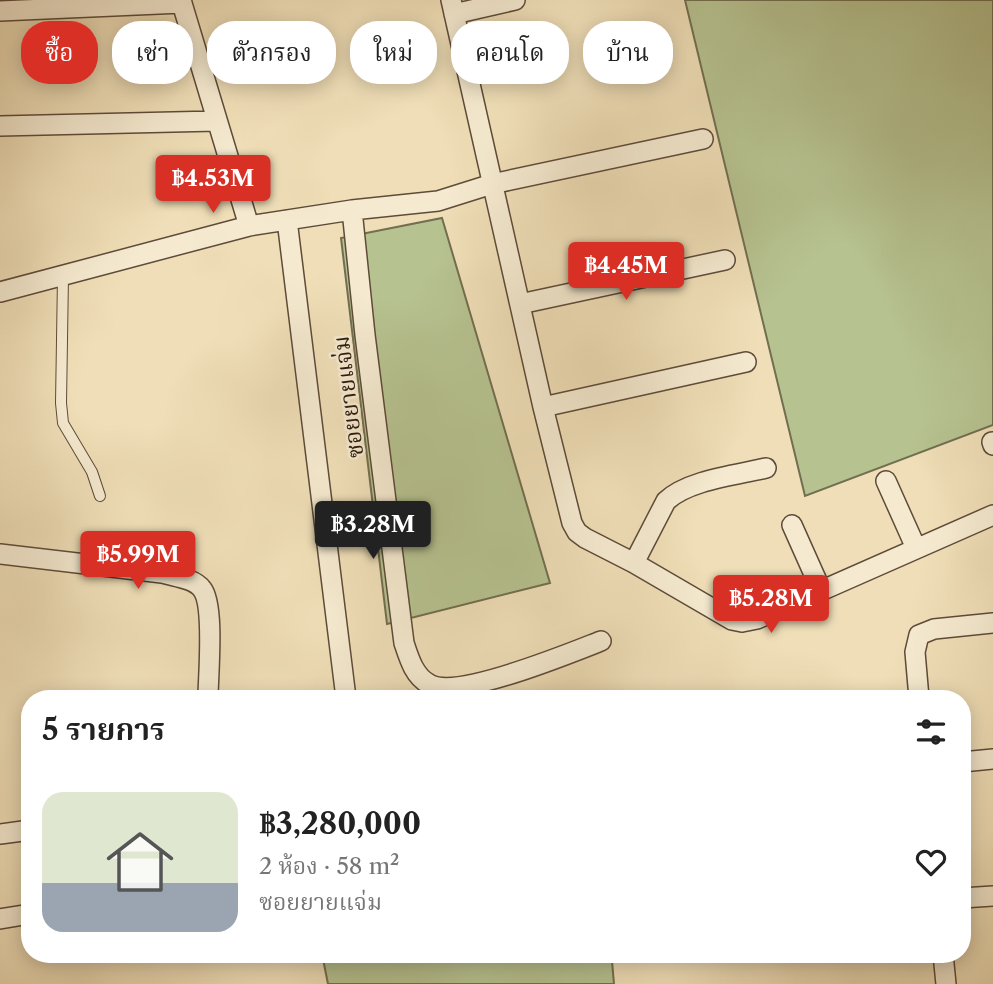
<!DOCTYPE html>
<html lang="th">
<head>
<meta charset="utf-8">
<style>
  body { margin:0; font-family:"Libre Caslon Text","Noto Serif Thai",serif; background:#f6f6f6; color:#222; height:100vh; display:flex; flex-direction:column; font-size:26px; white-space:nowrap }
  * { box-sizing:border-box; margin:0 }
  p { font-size:23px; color:#767676 }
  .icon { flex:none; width:38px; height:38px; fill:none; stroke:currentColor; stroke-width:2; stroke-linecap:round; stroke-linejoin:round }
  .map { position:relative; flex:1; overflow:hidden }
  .sheet { position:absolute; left:21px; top:690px; width:950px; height:273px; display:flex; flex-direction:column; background:#fff; border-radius:28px; box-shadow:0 4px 18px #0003 }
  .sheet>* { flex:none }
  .top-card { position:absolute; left:21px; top:21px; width:952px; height:63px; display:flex; gap:14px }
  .price { position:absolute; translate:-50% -60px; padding:0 16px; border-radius:7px; background:#d93025; color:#fff; font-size:23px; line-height:46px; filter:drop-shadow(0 2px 4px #0008) }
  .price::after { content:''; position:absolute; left:50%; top:42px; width:21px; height:16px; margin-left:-10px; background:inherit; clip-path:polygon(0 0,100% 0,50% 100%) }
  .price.active { background:#222; color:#fff }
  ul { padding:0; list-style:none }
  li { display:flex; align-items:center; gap:21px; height:175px; padding:0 21px }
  li span { display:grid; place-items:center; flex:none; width:196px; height:140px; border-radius:21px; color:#555 }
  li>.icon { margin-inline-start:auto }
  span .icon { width:84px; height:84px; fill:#fffc; stroke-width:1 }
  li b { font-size:30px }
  h2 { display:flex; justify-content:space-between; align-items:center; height:84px; padding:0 21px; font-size:30px }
  .pill { padding:0 24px; border-radius:28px; background:#fff; box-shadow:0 4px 18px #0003; font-size:24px; line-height:63px }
  .pill.active { background:#d93025; color:#fff }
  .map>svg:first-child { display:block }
</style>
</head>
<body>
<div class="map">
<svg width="993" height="984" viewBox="0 0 993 984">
  <rect width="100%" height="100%" fill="#efdeb7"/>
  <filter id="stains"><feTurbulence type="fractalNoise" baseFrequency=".00286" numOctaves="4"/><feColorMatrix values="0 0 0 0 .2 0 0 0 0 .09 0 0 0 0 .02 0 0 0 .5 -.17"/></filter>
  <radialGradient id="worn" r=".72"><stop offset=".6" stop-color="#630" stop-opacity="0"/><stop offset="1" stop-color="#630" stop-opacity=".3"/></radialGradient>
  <!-- green -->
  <path fill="#b6c290" stroke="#726e50" stroke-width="2" d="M685,0H993V425L805,496Z
    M442,218L550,583L387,624L341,238Z
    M322,954H701L612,961L614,984H328Z"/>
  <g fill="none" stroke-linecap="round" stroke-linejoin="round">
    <defs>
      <path id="service" d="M63,276L61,403L63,423L92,472L100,496"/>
      <path id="minor" d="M181,0L249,226
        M451,0L543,407L572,523L577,532L585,538L634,563L732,620L742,622L757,619L993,515
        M0,11L182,3
        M454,14L515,0
        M0,126L216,121
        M352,210L365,335L404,643C409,658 414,676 429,684C457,700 570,653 601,641
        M287,220L346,698
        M0,292L249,226L352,210L438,201L492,184L703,139
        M520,304L725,260
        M543,407L746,362
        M992,442L993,445
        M886,481L916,548
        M792,525L821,590
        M0,554L162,573C175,577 194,578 202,589C215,605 208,676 208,698
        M634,563L666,501C688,480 737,475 766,468
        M919,698L915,652L919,635L934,629L993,623
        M962,762L993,759
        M0,834L30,830
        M962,898L993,896
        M0,919L30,914
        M943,954L946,984"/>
    </defs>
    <!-- service casing -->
    <use href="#service" stroke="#5e4b39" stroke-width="12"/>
    <!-- minor casing -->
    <use href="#minor" stroke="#5e4b39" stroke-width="22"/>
    <!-- service -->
    <use href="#service" stroke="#f5ead0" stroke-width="10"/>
    <!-- minor -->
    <use href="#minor" stroke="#f5ead0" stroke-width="19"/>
  </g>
  <g text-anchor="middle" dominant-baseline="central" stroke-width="5" stroke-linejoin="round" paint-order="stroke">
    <!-- street labels -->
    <g font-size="23" fill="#2d1a0f" stroke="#f5ead0">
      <text transform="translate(348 397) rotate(-97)">ซอยยายแจ่ม</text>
    </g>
  </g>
  <rect width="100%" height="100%" filter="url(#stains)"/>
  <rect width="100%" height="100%" fill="url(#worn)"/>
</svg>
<b class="price" style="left:213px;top:215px">฿4.53M</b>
<b class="price" style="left:626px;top:302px">฿4.45M</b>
<b class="price active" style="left:373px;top:561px">฿3.28M</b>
<b class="price" style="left:138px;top:591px">฿5.99M</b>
<b class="price" style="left:771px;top:635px">฿5.28M</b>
<div class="top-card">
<a class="pill active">ซื้อ</a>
<a class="pill">เช่า</a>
<a class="pill">ตัวกรอง</a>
<a class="pill">ใหม่</a>
<a class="pill">คอนโด</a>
<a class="pill">บ้าน</a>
</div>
<section class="sheet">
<h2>5 รายการ<svg class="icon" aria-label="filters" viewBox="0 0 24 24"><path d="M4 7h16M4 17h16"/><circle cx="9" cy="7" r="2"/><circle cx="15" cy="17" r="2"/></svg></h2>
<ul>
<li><span style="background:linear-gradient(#dfe7d0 65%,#9aa5b1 0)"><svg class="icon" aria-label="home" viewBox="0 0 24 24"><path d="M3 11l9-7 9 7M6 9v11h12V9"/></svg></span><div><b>฿3,280,000</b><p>2 ห้อง · 58 m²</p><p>ซอยยายแจ่ม</p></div><svg class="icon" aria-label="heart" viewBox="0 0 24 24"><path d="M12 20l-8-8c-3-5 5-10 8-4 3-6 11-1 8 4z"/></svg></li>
</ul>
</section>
</div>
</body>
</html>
